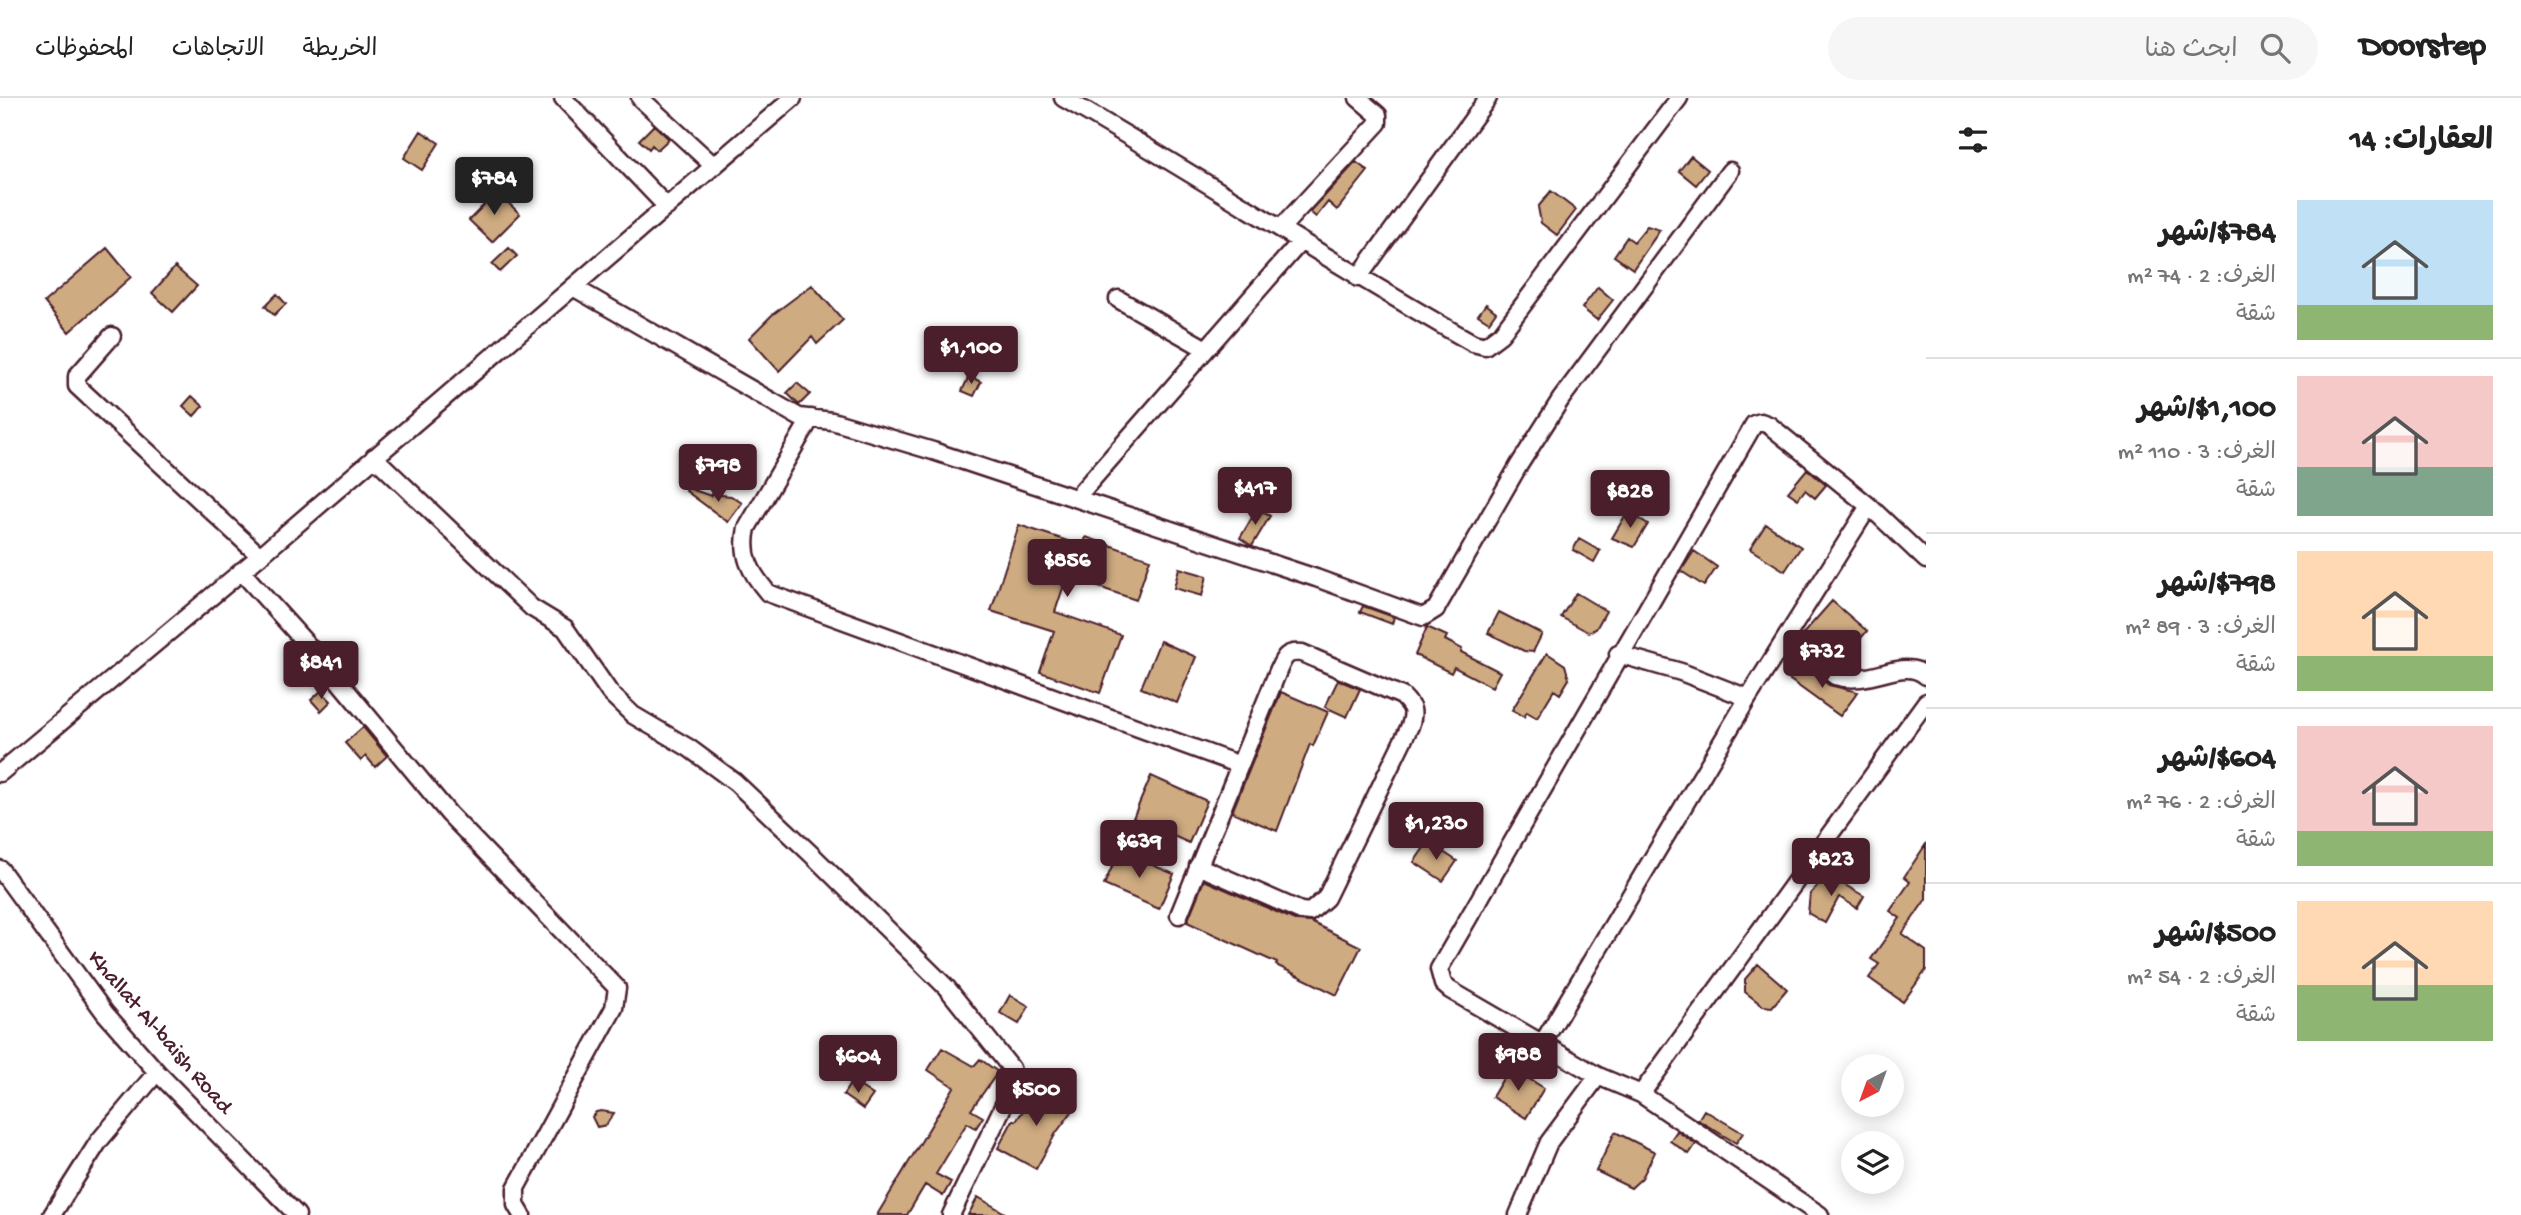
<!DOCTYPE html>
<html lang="ar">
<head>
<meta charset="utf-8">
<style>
  body { margin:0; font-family:"Gochi Hand","Playpen Sans Arabic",sans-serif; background:#f6f6f6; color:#222; direction:rtl; height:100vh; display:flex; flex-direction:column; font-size:26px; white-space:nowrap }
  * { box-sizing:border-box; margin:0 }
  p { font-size:23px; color:#767676 }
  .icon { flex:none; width:38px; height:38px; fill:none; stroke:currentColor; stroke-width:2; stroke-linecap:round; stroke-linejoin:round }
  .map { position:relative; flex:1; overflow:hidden; direction:ltr }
  .drawer { display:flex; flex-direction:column; background:#fff; width:595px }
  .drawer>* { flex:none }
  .needle { width:46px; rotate:221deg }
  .tools { position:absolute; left:1841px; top:956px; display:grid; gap:14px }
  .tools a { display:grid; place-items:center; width:63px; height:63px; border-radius:50%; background:#fff; box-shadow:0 4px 18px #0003; font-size:35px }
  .price { position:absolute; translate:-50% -60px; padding:0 16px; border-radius:7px; background:#4a1f2b; color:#fff; font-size:23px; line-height:46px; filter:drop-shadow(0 2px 4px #0008) }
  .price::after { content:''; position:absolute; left:50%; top:42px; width:21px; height:16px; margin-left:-10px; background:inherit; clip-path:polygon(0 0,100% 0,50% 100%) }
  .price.active { background:#222; color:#fff }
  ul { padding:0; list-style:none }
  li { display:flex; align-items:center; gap:21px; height:175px; padding:0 28px }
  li+li { border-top:2px solid #e0e0e0 }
  li span { display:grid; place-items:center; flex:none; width:196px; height:140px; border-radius:0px; color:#555 }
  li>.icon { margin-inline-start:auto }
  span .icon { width:84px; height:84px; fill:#fffc; stroke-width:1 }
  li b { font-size:30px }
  h2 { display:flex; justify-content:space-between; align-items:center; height:84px; padding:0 28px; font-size:30px }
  header { display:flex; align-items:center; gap:42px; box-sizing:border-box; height:98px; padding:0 35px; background:#fff; border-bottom:2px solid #e0e0e0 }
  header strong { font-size:33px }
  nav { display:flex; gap:38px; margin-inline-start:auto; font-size:24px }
  .search { width:490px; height:63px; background:#f6f6f6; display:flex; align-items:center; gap:18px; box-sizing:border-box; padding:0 24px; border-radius:38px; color:#767676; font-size:26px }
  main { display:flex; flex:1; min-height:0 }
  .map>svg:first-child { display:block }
</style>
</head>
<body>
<header>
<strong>Doorstep</strong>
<div class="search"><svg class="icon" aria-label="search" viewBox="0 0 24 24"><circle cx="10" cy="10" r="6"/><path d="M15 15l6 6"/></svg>ابحث هنا</div>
<nav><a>الخريطة</a><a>الاتجاهات</a><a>المحفوظات</a></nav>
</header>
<main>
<section class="drawer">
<h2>العقارات: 14<svg class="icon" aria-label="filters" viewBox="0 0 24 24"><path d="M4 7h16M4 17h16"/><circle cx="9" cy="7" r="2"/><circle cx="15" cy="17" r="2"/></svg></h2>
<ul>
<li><span style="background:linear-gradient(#bfe0f5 75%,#8fb573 0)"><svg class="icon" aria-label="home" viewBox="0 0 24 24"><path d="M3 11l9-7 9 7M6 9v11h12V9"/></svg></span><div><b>$784/شهر</b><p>الغرف: 2 · 74 m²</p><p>شقة</p></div></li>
<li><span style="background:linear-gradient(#f6c9c9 65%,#7fa58c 0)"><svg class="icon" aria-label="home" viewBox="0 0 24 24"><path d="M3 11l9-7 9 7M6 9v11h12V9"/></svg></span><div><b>$1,100/شهر</b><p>الغرف: 3 · 110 m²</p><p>شقة</p></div></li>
<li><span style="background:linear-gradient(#ffd9b3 75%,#8fb573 0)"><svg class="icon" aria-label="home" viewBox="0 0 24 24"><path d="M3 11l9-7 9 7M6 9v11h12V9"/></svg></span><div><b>$798/شهر</b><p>الغرف: 3 · 89 m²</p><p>شقة</p></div></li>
<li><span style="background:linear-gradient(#f6c9c9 75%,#8fb573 0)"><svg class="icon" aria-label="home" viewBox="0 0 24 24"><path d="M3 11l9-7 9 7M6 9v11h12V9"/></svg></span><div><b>$604/شهر</b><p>الغرف: 2 · 76 m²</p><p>شقة</p></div></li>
<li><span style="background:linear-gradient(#ffd9b3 60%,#8fb573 0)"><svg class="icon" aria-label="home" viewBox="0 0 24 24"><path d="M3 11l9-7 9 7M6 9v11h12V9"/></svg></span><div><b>$500/شهر</b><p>الغرف: 2 · 54 m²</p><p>شقة</p></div></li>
</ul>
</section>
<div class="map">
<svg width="1926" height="1117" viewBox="0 0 1926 1117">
  <rect width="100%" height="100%" fill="#fff"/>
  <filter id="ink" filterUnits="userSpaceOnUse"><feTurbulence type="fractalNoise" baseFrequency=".0143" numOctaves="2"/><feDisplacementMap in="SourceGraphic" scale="14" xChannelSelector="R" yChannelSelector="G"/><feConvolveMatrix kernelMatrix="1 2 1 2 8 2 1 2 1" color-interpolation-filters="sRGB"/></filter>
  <g filter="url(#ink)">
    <!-- building -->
    <path fill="#ceab81" stroke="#4a1f2b" stroke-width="2" d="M654,27L669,41L657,52L652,47L649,51L639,42Z
      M421,33L439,45L422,72L404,60Z
      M1691,58L1708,72L1696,87L1679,73Z
      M1356,64L1368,73L1337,112L1328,104L1316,119L1310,114Z
      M1551,93L1576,112L1557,137L1541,125L1538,109Z
      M497,94L520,116L492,144L469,122Z
      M1647,128L1660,132L1633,171L1614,158L1627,139L1634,144Z
      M107,150L131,179L69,234L44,204Z
      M509,150L517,158L500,174L492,166Z
      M175,169L197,188L173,214L152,195Z
      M812,187L843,222L817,246L812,239L779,273L749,240L772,217Z
      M1598,189L1613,202L1597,222L1582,210Z
      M277,196L286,206L274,217L265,208Z
      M1486,206L1496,214L1489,224L1478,217Z
      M969,278L981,284L974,298L962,293Z
      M797,285L810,296L799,307L787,295Z
      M192,298L203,308L194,318L183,308Z
      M1807,371L1826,387L1815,400L1805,392L1798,401L1788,394Z
      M688,390L711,398L712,396L731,398L742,405L728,424L686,393Z
      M1257,411L1270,418L1252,448L1240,440Z
      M1632,416L1648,426L1634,449L1612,440L1625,418L1629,420Z
      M1766,426L1801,449L1785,473L1750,451Z
      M1019,427L1083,448L1086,439L1150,461L1136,502L1067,478L1055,514L1121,537L1100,595L1040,574L1054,533L991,513Z
      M1579,441L1600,453L1594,464L1573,452Z
      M1694,453L1717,469L1704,488L1681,473Z
      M1179,470L1207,478L1202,498L1174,490Z
      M1576,495L1606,513L1596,531L1588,534L1561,519Z
      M1832,503L1867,533L1838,567L1801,538Z
      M1363,508L1394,519L1392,526L1360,514Z
      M1499,514L1542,536L1533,554L1524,553L1488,535Z
      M1427,529L1447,538L1445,542L1462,551L1461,554L1500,574L1492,589L1454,569L1451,575L1415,557Z
      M1160,543L1196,559L1177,605L1141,590Z
      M1547,555L1565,567L1569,581L1560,596L1554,592L1537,620L1527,614L1524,619L1512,612Z
      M1804,567L1829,587L1858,594L1840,618L1786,579L1794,568L1800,572Z
      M1338,582L1360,591L1347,619L1325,609Z
      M321,593L331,603L321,613L311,602Z
      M1281,594L1328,614L1313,648L1310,646L1277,733L1232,714Z
      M363,629L387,658L375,669L366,658L361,663L345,645Z
      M1151,678L1207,703L1189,745L1133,720Z
      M1428,744L1457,763L1443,783L1414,764Z
      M1926,746V801L1902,836L1926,853V872L1903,904L1869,880L1879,866L1871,861L1900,820L1890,813L1910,784L1904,779Z
      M1119,753L1174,776L1159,811L1104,787Z
      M1833,780L1864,798L1857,810L1839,799L1825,825L1808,815L1810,796L1824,781Z
      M1204,782L1297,823L1311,824L1361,849L1337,897L1276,867L1277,865L1187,824Z
      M1758,866L1787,891L1772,909L1763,908L1745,894V881Z
      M1010,897L1029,908L1019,926L1000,915Z
      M942,950L974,968L980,961L998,974L971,1012L983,1019L976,1030L967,1025L936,1076L951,1084L943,1098L925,1087L907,1117H877L954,989L928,972Z
      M1510,969L1544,990L1526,1020L1492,999Z
      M852,983L873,997L863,1011L843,997Z
      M1040,988L1074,1011L1056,1035L1036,1071L998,1050L1013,1022L1016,1023Z
      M1704,1012L1743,1035L1736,1045L1698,1022Z
      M596,1014L601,1013L614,1015L606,1027L597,1029L592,1019Z
      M1677,1033L1696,1046L1689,1056L1670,1043Z
      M1615,1034L1655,1054L1642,1080L1631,1090L1596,1073Z
      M978,1099L1008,1117H968Z"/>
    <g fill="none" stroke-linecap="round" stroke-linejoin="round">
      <defs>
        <path id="minor" d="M563,0L667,109
          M640,0L714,68
          M1063,0C1201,79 1334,167 1473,245L1485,248L1501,236L1679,0
          M1281,130L1378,25V17L1358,0
          M1358,180L1488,0
          M573,189L799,319L832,323L933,353L1316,480L1423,519L1436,511L1519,367L1561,301L1730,73
          M1118,201L1206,251
          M112,238L77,278V288L260,458
          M811,320L747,430C741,457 750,474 768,495L1240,667
          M374,359L532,510L565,530L610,595L633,617L689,650L735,684L811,756L947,890L1011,970L1014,980L1011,992L951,1117
          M1076,400L1301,143
          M241,473L322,563L449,716L617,890L614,910L516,1090V1107L522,1117
          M1786,540L1835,578C1873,589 1902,558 1926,578
          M1618,556L1681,574L1748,600
          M0,675L260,458L793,0
          M0,771L105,915L157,974L297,1117
          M1179,817C1212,735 1245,654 1278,573C1284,559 1286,553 1302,555L1402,598C1413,609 1415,613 1410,628L1326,800L1310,814L1301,813L1198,768
          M1542,946L1748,600L1869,408
          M1641,996L1926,604
          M52,1117L99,1043L157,974
          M1518,1117L1549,1044L1598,978
          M1820,1117L1641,996L1598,978L1450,892L1443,886L1439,871L1754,326L1761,324L1769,327L1869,408L1926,462"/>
      </defs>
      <!-- minor casing -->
      <use href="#minor" stroke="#4a1f2b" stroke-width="21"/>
      <!-- minor -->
      <use href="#minor" stroke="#fff" stroke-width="16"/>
    </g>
  </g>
  <g text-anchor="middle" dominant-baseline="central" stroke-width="5" stroke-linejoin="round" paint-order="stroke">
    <!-- street labels -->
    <g font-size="23" fill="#4a1f2b" stroke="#fff">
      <text transform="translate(159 935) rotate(49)">Khallat Al-baish Road</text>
    </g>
  </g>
</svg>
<div class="tools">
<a><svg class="needle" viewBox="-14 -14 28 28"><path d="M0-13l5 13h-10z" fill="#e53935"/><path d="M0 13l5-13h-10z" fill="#767676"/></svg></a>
<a><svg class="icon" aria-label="layers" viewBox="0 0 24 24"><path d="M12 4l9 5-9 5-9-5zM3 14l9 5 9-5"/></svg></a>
</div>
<b class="price active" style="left:494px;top:119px">$784</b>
<b class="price" style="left:971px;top:288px">$1,100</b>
<b class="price" style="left:718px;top:406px">$798</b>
<b class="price" style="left:1255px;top:429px">$417</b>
<b class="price" style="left:1630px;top:432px">$828</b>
<b class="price" style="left:1067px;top:501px">$856</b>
<b class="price" style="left:1822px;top:592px">$732</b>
<b class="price" style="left:321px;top:603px">$841</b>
<b class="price" style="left:1436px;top:764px">$1,230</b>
<b class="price" style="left:1139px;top:782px">$639</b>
<b class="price" style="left:1831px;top:800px">$823</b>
<b class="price" style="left:1518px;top:995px">$988</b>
<b class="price" style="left:858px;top:997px">$604</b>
<b class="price" style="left:1036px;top:1030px">$500</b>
</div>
</main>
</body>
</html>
